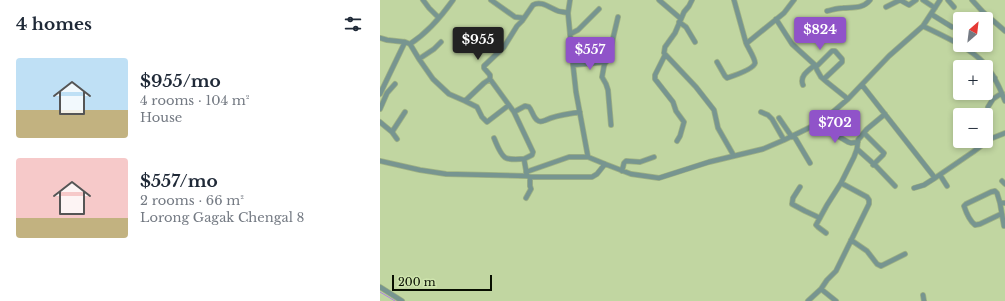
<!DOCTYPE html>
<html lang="en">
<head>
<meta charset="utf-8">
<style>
  body { margin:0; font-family:"Libre Baskerville",serif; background:#f6f6f7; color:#1f2937; height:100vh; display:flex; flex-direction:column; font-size:15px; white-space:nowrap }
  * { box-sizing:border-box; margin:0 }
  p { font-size:13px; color:#747a83 }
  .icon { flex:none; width:22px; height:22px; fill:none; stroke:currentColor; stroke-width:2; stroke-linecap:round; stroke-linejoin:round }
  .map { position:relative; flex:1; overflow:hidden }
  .details { display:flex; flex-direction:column; background:#fff; width:380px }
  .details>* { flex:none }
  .needle { width:26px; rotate:28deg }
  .tools { position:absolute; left:573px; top:12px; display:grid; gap:8px }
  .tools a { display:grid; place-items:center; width:40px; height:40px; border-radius:4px; background:#fff; box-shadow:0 2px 6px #0003; font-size:20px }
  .scale { position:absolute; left:12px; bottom:10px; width:100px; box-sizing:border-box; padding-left:4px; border:2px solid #080e00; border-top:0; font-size:11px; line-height:14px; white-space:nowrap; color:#080e00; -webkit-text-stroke:3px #cee4ad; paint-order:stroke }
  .price { position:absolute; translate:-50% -34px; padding:0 9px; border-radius:4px; background:#9053c9; color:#fff; font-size:13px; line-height:26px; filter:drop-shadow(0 1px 2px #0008) }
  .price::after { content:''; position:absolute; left:50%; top:24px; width:12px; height:9px; margin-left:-6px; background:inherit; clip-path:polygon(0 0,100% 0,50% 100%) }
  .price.selected { background:#222; color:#fff }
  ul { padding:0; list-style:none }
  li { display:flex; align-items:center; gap:12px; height:100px; padding:0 16px }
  li span { display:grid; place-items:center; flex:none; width:112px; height:80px; border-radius:4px; color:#555 }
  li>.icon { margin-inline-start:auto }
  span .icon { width:48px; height:48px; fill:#fffc; stroke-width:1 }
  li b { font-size:17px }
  h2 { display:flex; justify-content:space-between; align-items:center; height:48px; padding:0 16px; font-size:17px }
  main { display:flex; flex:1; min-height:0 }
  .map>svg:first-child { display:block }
</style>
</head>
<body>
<main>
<section class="details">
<h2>4 homes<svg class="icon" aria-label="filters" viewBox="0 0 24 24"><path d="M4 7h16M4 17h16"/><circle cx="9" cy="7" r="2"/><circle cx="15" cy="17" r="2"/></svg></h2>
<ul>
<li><span style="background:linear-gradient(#bfe0f5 65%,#c2b280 0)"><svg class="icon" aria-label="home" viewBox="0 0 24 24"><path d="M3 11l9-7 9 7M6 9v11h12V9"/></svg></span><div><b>$955/mo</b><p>4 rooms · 104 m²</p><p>House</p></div></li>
<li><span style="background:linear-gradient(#f6c9c9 75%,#c2b280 0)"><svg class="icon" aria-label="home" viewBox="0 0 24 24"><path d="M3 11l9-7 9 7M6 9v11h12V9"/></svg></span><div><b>$557/mo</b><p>2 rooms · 66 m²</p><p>Lorong Gagak Chengal 8</p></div></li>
</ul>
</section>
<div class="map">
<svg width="625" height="301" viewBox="0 0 625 301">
  <rect width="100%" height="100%" fill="#c1d6a1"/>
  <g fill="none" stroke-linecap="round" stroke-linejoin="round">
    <!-- stream -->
    <path stroke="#b080e2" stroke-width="1" d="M0,292L15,301"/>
    <defs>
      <path id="minor" d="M43,0L49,8L59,18
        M111,0L135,17L144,18
        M190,0L188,13L193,65L196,92L208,157L225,164L251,174L279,178L329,162L383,149L404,140L437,124L447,117L468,99L509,56L543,26L560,0
        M279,0L300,18
        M312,0L309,6L304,12L295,33L285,47L284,53L316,87L334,110L338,128L354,156
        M543,0L555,8
        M568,0L574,7
        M592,0L603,12L625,31
        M506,7L520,0L529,5L536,0
        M447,11C452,10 458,8 463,8C473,7 483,9 490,0
        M551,14L572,27
        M396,19L412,44L435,65L437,70L441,77L448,83L468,99
        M299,22L306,27L315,42
        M543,26C563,36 589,47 604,63C614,74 620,88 625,101
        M190,34L198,30L219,9
        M0,38L7,40L25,42L30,44L39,59L53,79L69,94L85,101L104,83L110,79V75L104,68V66L124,47L137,26L142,21L153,5C161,0 170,8 178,11C181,12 185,12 188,13
        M367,43L404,13L414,0
        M30,44C47,33 61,17 73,0
        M285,55L275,75V79L293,102L296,111L304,122L300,136L297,141
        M39,59L54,49L61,42
        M337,62L345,76L347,78C353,76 374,69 375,63C375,58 368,48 366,43C362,29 358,14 354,0
        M193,65L226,62
        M436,67L452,51H455L462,59V62L444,79
        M110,79L134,112L153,152L152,155L144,159L147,176
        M606,83L615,78
        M423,85C419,76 429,70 435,65
        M482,85L555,178L593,152L610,139L625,133
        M0,94L25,42
        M85,101L97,107L102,117L107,122L129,105
        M608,107L613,99L622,93
        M0,109L7,93L15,84
        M134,112L145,106L149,107C152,110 153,117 157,120C160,123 163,121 166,120C176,115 189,114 200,112
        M381,112L388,115L392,119L404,140
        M399,118L412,137
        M0,122L12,132L17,139
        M437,124L468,142L471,143L478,142
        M231,125L228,90L226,84L222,77L224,66L230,51L238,17
        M12,132L25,112
        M484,133L504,153L503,155L493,165
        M414,136L430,163
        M114,138C116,143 121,156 126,158C130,160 140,159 144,159
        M477,149L496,166L515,186
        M0,161L40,170L66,174L147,176L150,177H212L217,174L225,164
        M242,171L244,163L246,161L260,162L274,157
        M146,172L189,157H208
        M560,175L567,186
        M622,181L625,184
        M420,187L413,198L412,204L425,211L440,218
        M534,188L544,185L555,178
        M146,198L151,189L150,186V177
        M620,203L624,226
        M621,214L600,224L595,225C590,221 586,212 584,206L586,204L611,192L615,191L617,193L620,203H625
        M446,233L438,227L436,225L447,205L461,183
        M471,240L487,251L497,264L501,266L525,254
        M0,287L22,301
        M441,289L456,301
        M543,295L544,301
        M428,301L441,289L447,280L456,271L489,204V200L487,197L461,183L474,157L477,149L478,140L487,129L505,114"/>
    </defs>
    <!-- minor casing -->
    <use href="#minor" stroke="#a0b284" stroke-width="6"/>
    <!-- minor -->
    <use href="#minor" stroke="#779590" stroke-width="4.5"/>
  </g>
</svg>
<div class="tools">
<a><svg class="needle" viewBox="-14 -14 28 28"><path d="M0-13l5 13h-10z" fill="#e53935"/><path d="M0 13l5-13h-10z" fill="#747a83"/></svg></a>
<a>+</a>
<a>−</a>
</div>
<div class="scale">200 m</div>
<b class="price" style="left:440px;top:51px">$824</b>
<b class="price selected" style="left:98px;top:61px">$955</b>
<b class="price" style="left:210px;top:71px">$557</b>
<b class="price" style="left:455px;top:144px">$702</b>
</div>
</main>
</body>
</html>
